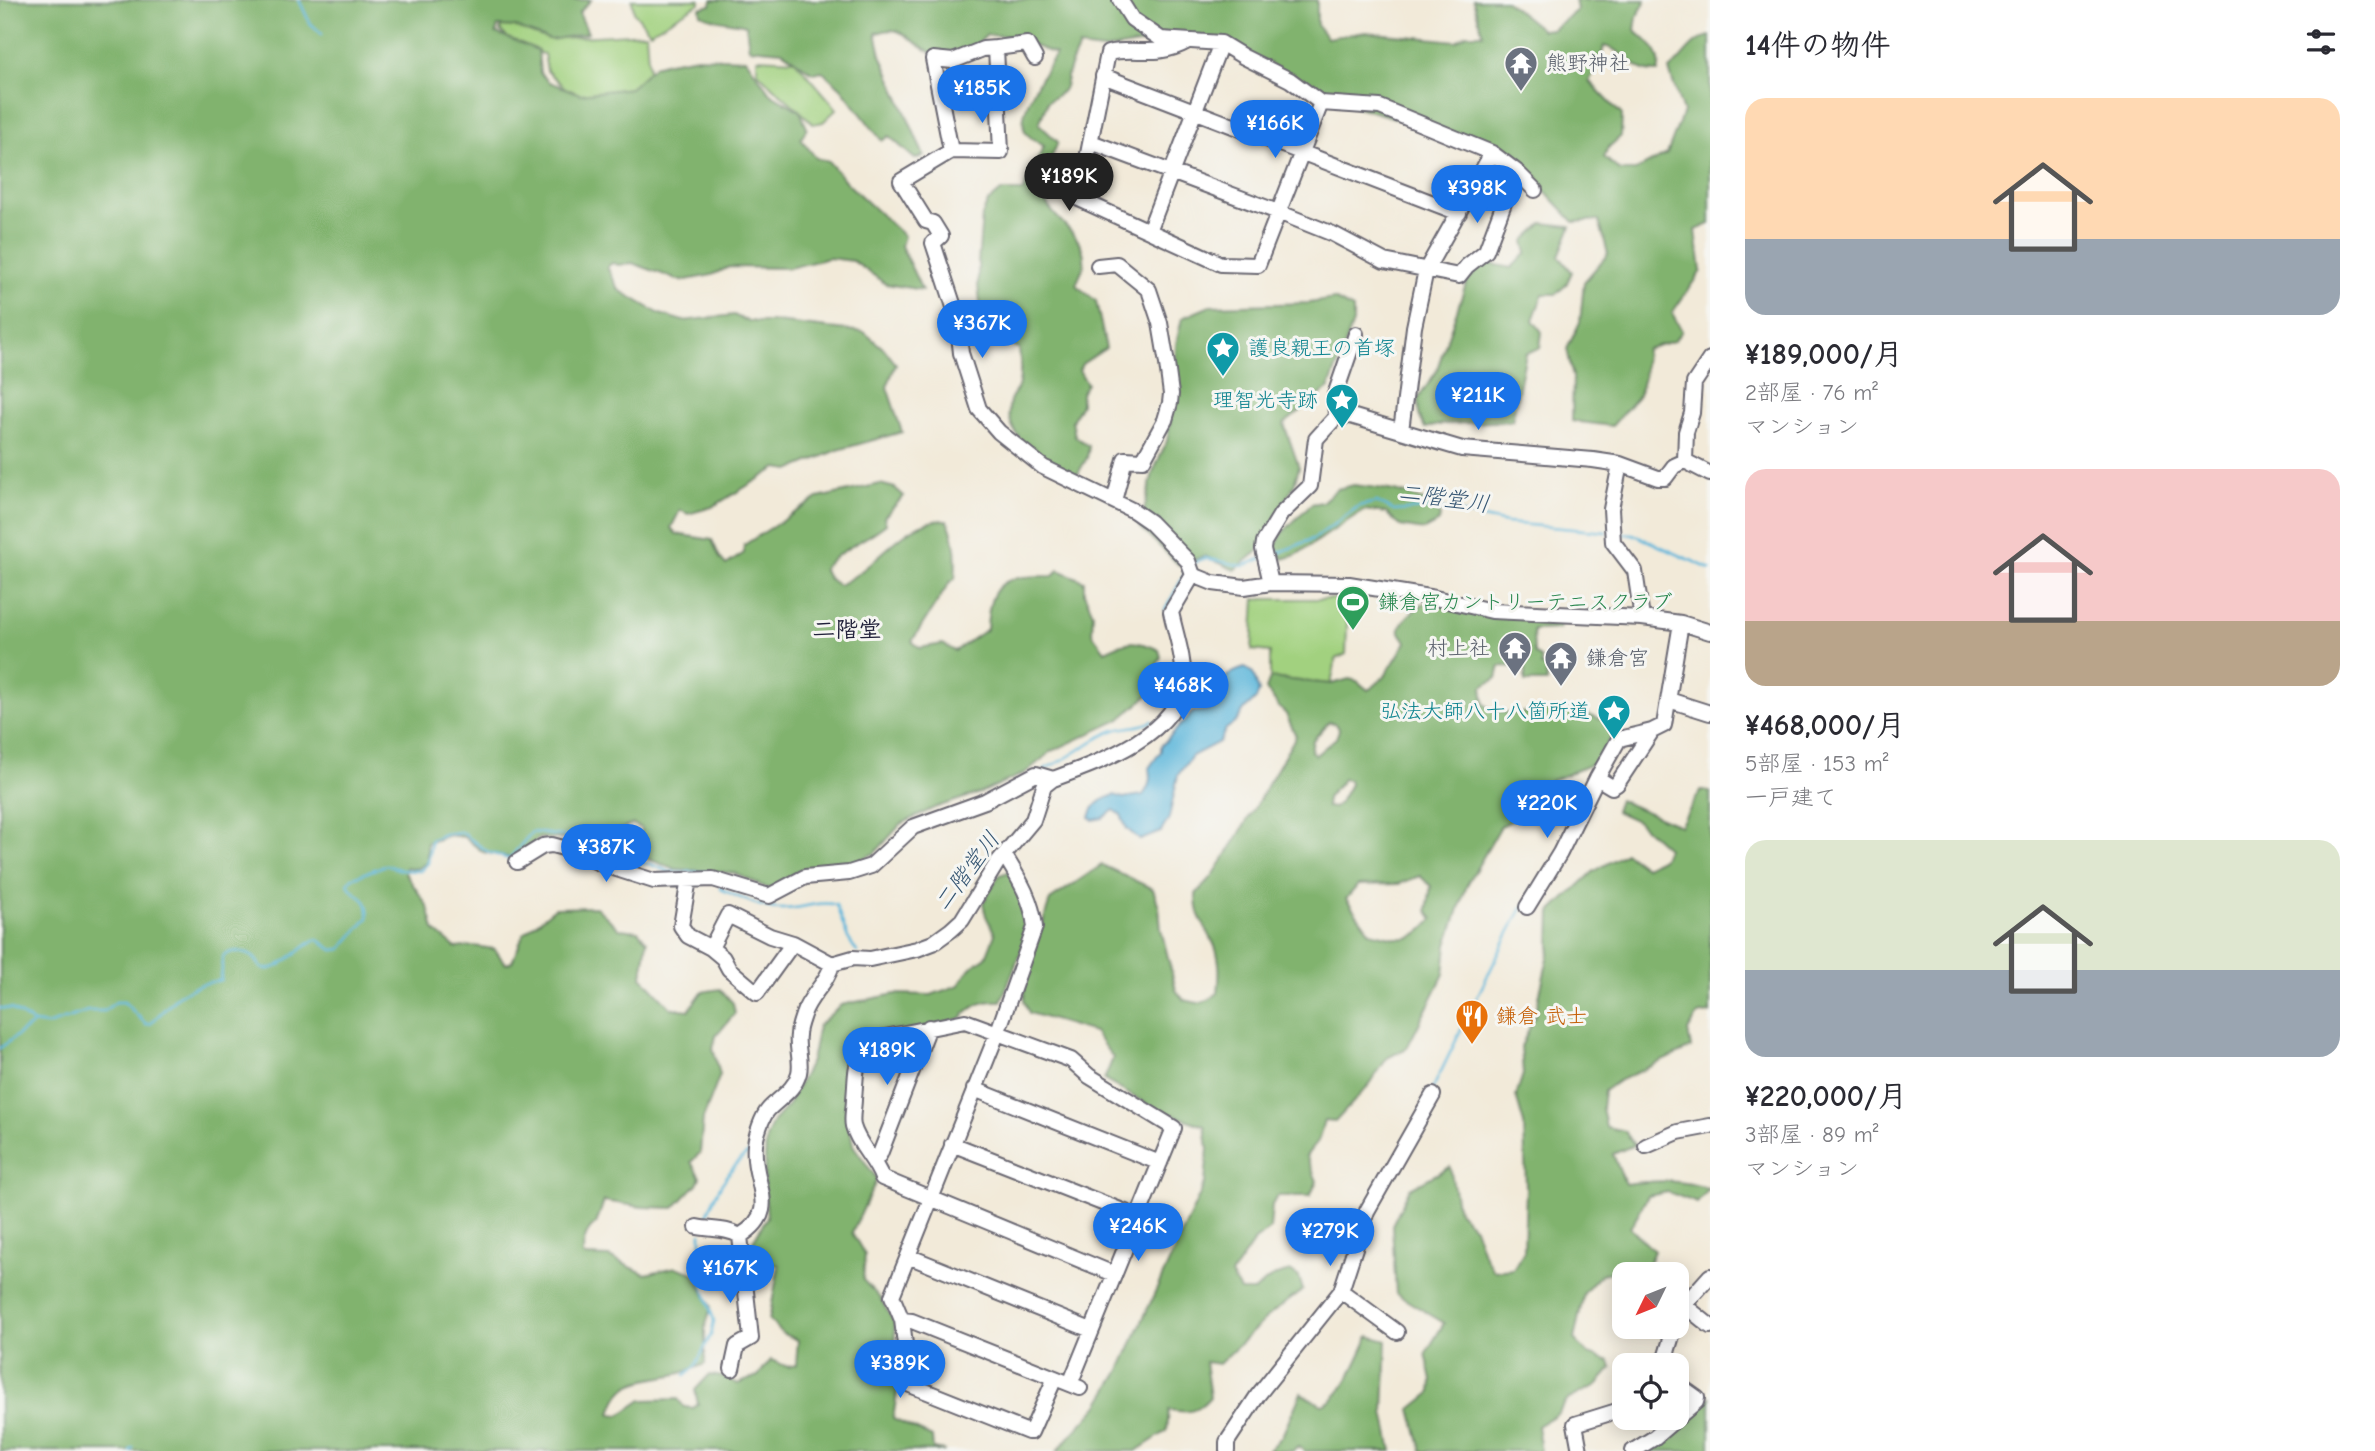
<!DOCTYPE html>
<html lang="ja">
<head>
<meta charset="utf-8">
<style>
  body { margin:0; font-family:"Comic Neue","Klee One",sans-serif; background:#f2f2f3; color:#2b2b33; height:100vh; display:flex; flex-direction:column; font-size:26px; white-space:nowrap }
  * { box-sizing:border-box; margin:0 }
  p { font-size:23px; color:#7c7c81 }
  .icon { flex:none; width:38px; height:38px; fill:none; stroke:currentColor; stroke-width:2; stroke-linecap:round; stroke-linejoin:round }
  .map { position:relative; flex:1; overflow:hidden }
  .panel { display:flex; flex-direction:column; background:#fff; width:665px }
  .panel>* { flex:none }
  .needle { width:46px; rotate:227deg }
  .buttons { position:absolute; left:1612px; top:1262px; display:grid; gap:14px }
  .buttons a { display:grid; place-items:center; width:77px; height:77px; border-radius:14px; background:#fff; box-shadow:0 4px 18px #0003; font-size:35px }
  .price { position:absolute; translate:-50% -60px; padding:0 16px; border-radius:24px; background:#1a73e8; color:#fff; font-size:23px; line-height:46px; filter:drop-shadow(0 2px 4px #0008) }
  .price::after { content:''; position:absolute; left:50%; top:42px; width:21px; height:16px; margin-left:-10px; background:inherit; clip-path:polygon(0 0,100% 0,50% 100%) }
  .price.active { background:#222; color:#fff }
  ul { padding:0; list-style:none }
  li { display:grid; align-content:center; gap:14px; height:371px; padding:0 35px }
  li span { display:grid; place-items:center; height:217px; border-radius:21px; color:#555 }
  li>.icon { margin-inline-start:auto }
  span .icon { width:126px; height:126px; fill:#fffc; stroke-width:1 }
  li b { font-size:30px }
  h2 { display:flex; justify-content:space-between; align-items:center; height:84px; padding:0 35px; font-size:30px }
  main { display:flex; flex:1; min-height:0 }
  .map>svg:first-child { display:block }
</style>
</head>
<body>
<main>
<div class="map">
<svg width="1710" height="1451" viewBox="0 0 1710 1451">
  <rect width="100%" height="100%" fill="#f6f6f2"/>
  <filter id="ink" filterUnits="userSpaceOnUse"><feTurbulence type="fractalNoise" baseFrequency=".0143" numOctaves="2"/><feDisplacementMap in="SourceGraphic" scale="14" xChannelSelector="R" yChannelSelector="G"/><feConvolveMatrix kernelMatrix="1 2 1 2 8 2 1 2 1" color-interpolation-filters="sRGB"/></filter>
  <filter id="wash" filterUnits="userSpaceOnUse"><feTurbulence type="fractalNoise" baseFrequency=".00686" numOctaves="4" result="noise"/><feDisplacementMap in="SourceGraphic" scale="28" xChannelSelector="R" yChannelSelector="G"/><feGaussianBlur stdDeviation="1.57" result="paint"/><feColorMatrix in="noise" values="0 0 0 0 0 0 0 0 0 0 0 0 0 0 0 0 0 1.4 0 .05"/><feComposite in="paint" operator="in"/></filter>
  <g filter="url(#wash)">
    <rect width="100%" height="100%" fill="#f2ead9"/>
    <!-- green -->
    <path fill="#a2d17f" stroke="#627a5d" stroke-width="2" d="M632,0H700V3L650,32L634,12Z
      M509,14L562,38L646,33L650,88L575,97L547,71L544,54L516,47L500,30Z
      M757,58L795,60L837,109L823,122L813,124C795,104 774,91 757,71Z
      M1255,599H1348L1346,654L1336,659L1331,684L1270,678V652L1252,650Z"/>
    <!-- forest -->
    <path fill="#81b36e" stroke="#526a54" stroke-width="2" fill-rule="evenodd" d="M0,0H591L579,13L588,33L551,40L515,27L498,26L496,33L538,50L540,73L549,82L580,94L630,88L654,66L668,62L697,57L746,59L770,93L800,111L807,128L801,139L816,158L829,162L848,184L904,236L901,246L922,290L886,284L853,261L829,258L789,268L729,267L712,275L681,281L632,263L619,265L612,263L607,267L619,290L660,314L683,321L734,315L744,320L757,322H776L864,332L884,349L896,364L887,387L902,432L838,450L790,470L777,468L712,507L688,514L680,510L671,528L676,534L712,540L720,558L726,565L744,553V545L818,498L880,484L895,488L904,496L884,517L886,524C867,540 836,551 823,569L828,578L838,585C875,571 903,517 947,520C956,538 957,559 955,579L950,582L912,641L919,648L943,644L955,651L987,629C989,578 1007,576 1053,576L1059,570L1084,581V593L1093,613L1092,633L1105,651C1127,640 1136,639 1159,650L1161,657L1154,671L1152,692L1119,720L1052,751L1025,773L983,792L934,808L901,824L875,853L856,862L801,869L769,889L734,873L675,869L640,856L641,828L633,824L587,843L567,839L539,838L525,851L512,858L483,852L464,837L449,835L427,843V863L416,869L406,867L405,873L428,907L434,930L456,948L474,946L494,949L506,964L512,962L524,933L555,908L596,907L619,929L638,931L647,941L642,977L671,1008L689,1010L702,992L720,989L733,1003L735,1013L716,1036L713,1048L720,1075L703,1119L700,1153L691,1162L700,1177L697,1184L674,1208L642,1207L604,1201L596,1224C585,1231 583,1243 583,1256L609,1257L645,1274L676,1267L694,1273L711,1307L705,1328V1364C695,1368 684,1373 673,1375C643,1381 620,1378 611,1414L620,1415L642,1400L678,1399L684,1407L693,1408L698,1404L695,1390L709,1375L724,1377L738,1384L758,1376L771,1360L788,1367L796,1365L798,1340L783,1334L769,1320L779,1265L751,1261L753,1241L767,1217L764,1184L766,1139L773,1121L788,1105L811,1061L818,1026L841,1005L895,994L931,995L959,985L970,968L986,957L995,934L986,916L983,903L999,875L1011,871L1027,911L1024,944L1001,1001C983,1000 973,1005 961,1018L864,1048L847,1111L853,1145L877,1179L852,1233L865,1255L863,1280L880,1298L894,1322L898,1387L893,1419L932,1437L933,1449L945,1451H0Z
      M712,0H1317V25L1327,38L1366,32L1456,41L1467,34H1483L1473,0H1505L1542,30L1553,29L1577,10L1575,0H1646L1637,17L1635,30C1648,43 1664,52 1658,72C1634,74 1626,50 1604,46L1600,62L1589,81L1622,115L1621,136L1609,147L1604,157L1620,171H1635L1667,154L1683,112L1669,70C1684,58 1691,40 1710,36V224L1696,230L1701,271L1672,313L1682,331L1674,341L1646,349L1644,377L1639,395L1612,426L1572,421L1573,377L1567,349L1580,322L1584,282L1608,254L1599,220L1574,222L1545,191L1494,147L1323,97L1268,63L1176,38L1102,50L1079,47C1076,54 1072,61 1069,69C1063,90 1070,88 1048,101L1039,124L1058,142C1054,153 1043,173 1042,183C1039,218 1088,229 1084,264C1083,271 1078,279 1076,285L1096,301L1106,348L1082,364L1079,370L1087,384L1081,393V404L1072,421L1075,436L1089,447L1087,458L1077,475C1060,475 1052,467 1039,457C1022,444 1004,425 1010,401C1011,396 1016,392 1018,387C1022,374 1020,360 1019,348L1008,345L992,346L984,336L978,286V263L982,215L988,202L1001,191H1023L1044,146C1039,143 1030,138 1026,133C1014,114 1046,70 1056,54L1007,36L987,35C980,41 970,53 962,55C927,65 912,31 892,30C887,30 881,32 876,33L881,55L924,156L915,159L889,136L882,141L841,88L822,71L813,73L782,51L749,48L746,25C731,21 715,22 701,14L700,8L711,5Z
      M1543,223L1571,226L1559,256L1572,272L1566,285L1556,294H1543L1533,320L1542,332L1540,348L1526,353L1512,421L1443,424L1425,428L1419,415L1418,399L1436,372L1467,281L1484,262L1511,268L1527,253L1524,241Z
      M1334,299L1353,309V323L1329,388L1284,424L1299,467L1294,485L1257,552L1235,570L1205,556L1179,565L1140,527L1153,472L1167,441L1173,406L1176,344L1182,318L1210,306L1309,303Z
      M1354,485C1381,489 1424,491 1440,516L1439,522L1424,530L1400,526L1386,513L1364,510L1296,555L1283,559L1275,548L1283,532L1311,504L1322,502L1337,489Z
      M1431,599L1561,621L1559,629L1533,630L1534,653L1541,659V666H1549L1546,674L1547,682H1525V667L1500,666L1497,678L1482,687L1484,704C1505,722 1535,708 1560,710C1576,711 1593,717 1609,721L1612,735L1597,762L1550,781L1525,814L1501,826L1467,885L1447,945L1444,974L1407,1048L1387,1058L1370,1084L1335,1122L1324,1121L1318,1141L1306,1156L1317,1181L1310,1196H1277L1272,1205L1270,1229L1255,1240L1231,1275L1240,1291H1254L1273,1276L1290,1271L1299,1277L1303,1290L1272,1313L1219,1364L1205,1362L1210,1397C1196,1413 1189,1413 1169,1410L1167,1431L1136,1451H1057L1098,1406L1119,1372L1205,1183L1208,1148L1205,1126L1156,1109L1104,1080L1113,1058L1094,1032L1029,1013L1024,1001L1025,979L1050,900L1102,865L1153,889L1159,907L1161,929L1176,990L1184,1000L1198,1003L1208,1000L1218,993C1220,975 1221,958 1213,942C1203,920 1196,919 1196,894L1212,877L1237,838L1296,736L1286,714L1278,706L1266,689L1270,678L1332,684L1349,679L1357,681L1368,690C1385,681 1396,658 1406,642C1406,641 1400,633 1400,632C1397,621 1423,603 1431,599ZM1329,722L1335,724L1339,730L1336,738L1316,755L1311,751L1313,740ZM1343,779L1349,780L1350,784L1340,802L1334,808L1326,807L1327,798ZM1420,876L1431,886L1427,910L1433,919C1410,946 1402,939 1370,932L1346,899L1358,885L1399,884Z
      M1701,790L1710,792V1013L1698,1015L1688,1031L1691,1048L1618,1081L1604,1091L1602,1108L1606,1127L1625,1131L1634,1145L1613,1154L1625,1184C1654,1180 1681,1179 1709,1189L1697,1203L1668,1192L1648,1196L1630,1228L1654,1251L1648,1265L1601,1274L1584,1293L1574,1339L1588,1354L1610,1361L1612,1368L1597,1385L1567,1400L1557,1414L1537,1426L1541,1451H1422L1411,1409L1431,1393L1432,1381L1426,1353L1444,1323L1396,1294L1392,1225L1410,1188L1450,1167L1458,1211L1474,1227L1483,1253L1494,1271L1513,1269L1524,1251L1526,1188L1524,1124L1516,1096L1523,1074L1521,1047L1535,1015L1550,949L1551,912L1593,872L1626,853L1645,867L1663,858L1667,848L1637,821L1615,811L1619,800L1680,826Z
      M1369,1336L1387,1341L1384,1412L1392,1451H1305L1298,1447L1293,1451H1267L1282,1436L1301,1393L1322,1405C1343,1399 1360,1356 1369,1336Z
      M1710,1397V1451H1638L1678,1428Z"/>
    <!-- water -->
    <path fill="#5cb6da" stroke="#3f6c8a" stroke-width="2" d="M1245,668L1253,673L1259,692L1256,699L1245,709L1236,722L1226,729L1219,742L1192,756L1178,775L1169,818L1161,832L1140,840L1127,829L1121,815L1114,810L1103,818L1093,820L1090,818C1093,803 1102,799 1115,795L1123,798L1143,795C1150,786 1151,779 1149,768L1161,751V746L1193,712C1252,708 1194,682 1245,668Z"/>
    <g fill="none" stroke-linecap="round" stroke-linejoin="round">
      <!-- stream -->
      <path stroke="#5cb6da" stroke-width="2.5" d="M299,0L310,23L322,34
        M1616,533L1633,534L1710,569
        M1271,556L1315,538L1359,506L1377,502L1394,511L1436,508L1507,523L1606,532
        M1194,563L1205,558L1243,566L1261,559
        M1165,610L1185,573
        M1044,773L1046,768C1071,759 1090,739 1115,730C1127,726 1141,728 1152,721
        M721,885V889C739,897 761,909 781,909C800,910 818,900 836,905L848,938L857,952
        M0,1008L11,1009L34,1023L47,1025L88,1011H104L116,1002H124L146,1024H150L180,994L202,984L221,980L223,956C231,950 246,950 254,958C259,962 258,967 265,969C278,972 303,945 317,939L333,950L341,949L368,918C370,894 356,900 348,884L352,878L386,865L401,870L420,871L428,863L431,840L444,834L461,832L488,852L509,859L532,832L570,837L596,853L623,862L650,864L669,872H706
        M0,1048L34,1023
        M1432,1090C1462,1029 1490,968 1522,908
        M704,1223C715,1195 725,1170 751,1151
        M1352,1278L1358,1262
        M685,1375L695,1367L711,1335L714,1321L701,1280V1233
        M130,1451L133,1448"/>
    </g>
  </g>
  <g filter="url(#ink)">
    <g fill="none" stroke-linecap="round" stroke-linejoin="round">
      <defs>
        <path id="minor" d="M1120,0L1132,19L1161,39L1221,43L1244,57L1290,80L1321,103L1380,107L1492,153L1516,171L1535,190
          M1188,41C1155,59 1137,46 1108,53L1079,199L1221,264L1258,265L1321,103
          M996,48L1001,152L951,151L933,59L953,61L983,49Z
          M996,48L1027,44L1035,58
          M1103,76L1459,213
          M1091,142L1278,212L1333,234L1384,261L1459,276L1467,266L1486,251L1516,171
          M951,151L901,181L926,221L933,223L941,236L933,243L957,316L961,353L979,409L999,432L1043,467L1134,511L1150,522L1188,561L1193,575
          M1149,231L1221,43
          M1098,266L1117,264L1149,290L1160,323L1167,364L1171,394L1170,403L1165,420L1143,460L1125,459L1114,501
          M1336,417L1351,416L1462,449L1593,460L1620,464L1658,478H1665L1674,466L1685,461L1710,474
          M1401,431L1414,327L1426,270L1492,153
          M1685,461L1686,432L1692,413L1694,383L1710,359
          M1620,464L1611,509L1613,542L1635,571L1642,618
          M1193,575L1213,583L1244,587L1271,583L1349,584L1435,598L1492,611L1642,618L1681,623L1664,725L1652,731L1619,739L1597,778L1612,787L1617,784L1652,731
          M1271,583L1263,549L1264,542L1281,514L1310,486L1316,439L1336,417L1335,395L1356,334
          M1681,623L1710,632
          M1669,700L1710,713
          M1005,856C1019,879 1032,899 1035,927L997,1034L892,1296L902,1320L910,1385L1028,1432H1031L1055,1378
          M517,862L543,846L552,845L567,849L604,865L654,881L713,879L769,896L805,877L849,873L871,866L913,827L985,801L1036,774L1053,779
          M689,879L681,926L688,936L711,948L723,958L729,969L757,993L793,943L832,964L853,958L870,959L917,949L933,943L951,930L962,920L997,863L1033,820L1044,786L1053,779C1097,763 1179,735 1183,680C1185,660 1175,632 1171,612L1193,575
          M1527,907L1560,853L1597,778
          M711,948L728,915L770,936L793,943
          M974,1089L1160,1163
          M952,1144L1138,1217
          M1646,1146L1678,1132L1710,1126
          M874,1162L880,1154L929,1027
          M697,1227C712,1230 727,1228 740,1236C783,1210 751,1184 755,1145C756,1135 762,1117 768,1110C779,1098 795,1090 799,1073C802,1061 796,1047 798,1035C798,1029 801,1021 803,1015C809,995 828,983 832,964
          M908,1256L1091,1330
          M1341,1291L1397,1332
          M1684,1305L1710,1326
          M902,1320L912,1321L1080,1388
          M1676,1321L1684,1305L1710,1276
          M1663,1365L1675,1326
          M732,1369L737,1346L751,1338L740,1236
          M1070,1384L1174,1128L1089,1076L1071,1060L965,1021L885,1037C852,1047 857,1070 854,1099C854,1107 851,1118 853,1126C858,1145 875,1159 882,1178L1114,1274
          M1227,1451V1442L1258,1395L1341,1291L1367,1211L1433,1095
          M1580,1451L1575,1424L1620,1410L1624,1406
          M1633,1451L1654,1438L1696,1402L1697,1398L1676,1383"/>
      </defs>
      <!-- minor casing -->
      <use href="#minor" stroke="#6b6872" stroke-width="18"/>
      <!-- minor -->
      <use href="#minor" stroke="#fff" stroke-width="14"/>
    </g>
  </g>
  <!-- icons -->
  <defs>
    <symbol id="temple-pin" viewBox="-11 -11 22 30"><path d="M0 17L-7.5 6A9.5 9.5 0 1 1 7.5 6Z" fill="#6b7280" stroke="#f6f6f2"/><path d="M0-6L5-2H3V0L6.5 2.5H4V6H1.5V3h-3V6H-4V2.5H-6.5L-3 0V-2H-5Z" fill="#fff"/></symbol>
    <symbol id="sight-pin" viewBox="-11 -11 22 30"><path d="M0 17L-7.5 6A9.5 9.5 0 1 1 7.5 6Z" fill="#0f9aa8" stroke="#f6f6f2"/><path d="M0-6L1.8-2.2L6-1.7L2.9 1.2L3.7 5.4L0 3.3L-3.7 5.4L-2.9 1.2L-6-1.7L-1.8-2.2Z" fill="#fff"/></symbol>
    <symbol id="stadium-pin" viewBox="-11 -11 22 30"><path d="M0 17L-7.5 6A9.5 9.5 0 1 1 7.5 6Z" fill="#2e9e5b" stroke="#f6f6f2"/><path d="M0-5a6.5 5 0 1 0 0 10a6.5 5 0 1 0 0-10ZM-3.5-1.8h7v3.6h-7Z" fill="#fff"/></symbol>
    <symbol id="restaurant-pin" viewBox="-11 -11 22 30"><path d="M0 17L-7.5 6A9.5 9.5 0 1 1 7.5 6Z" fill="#e8710a" stroke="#f6f6f2"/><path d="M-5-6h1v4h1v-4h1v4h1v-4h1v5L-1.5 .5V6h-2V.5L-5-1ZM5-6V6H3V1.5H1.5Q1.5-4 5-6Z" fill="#fff"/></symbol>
  </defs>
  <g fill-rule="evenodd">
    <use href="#temple-pin" x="1502" y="44" width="38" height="52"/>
    <use href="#sight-pin" x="1204" y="329" width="38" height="52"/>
    <use href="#sight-pin" x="1323" y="381" width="38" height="52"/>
    <use href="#stadium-pin" x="1334" y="583" width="38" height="52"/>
    <use href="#temple-pin" x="1496" y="629" width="38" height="52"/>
    <use href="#temple-pin" x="1542" y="639" width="38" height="52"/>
    <use href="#sight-pin" x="1595" y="692" width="38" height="52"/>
    <use href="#restaurant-pin" x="1453" y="997" width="38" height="52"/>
  </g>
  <g text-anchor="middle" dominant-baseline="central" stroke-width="6" stroke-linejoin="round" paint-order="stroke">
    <!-- worship labels -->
    <g font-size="21" fill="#5b616d" stroke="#f6f6f2" text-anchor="start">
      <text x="1546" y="63">熊野神社</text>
      <text x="1490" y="648" text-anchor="end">村上社</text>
      <text x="1586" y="658">鎌倉宮</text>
    </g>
    <!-- culture labels -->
    <g font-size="21" fill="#0d838f" stroke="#f6f6f2" text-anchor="end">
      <text x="1248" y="348" text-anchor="start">護良親王の首塚</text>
      <text x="1318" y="400">理智光寺跡</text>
      <text x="1590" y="711">弘法大師八十八箇所道</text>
    </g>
    <!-- leisure labels -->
    <g font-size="21" fill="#27864d" stroke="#f6f6f2" text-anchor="start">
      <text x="1378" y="602">鎌倉宮カントリーテニスクラブ</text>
    </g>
    <!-- food labels -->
    <g font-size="21" fill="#c56008" stroke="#f6f6f2" text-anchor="start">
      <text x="1496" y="1016">鎌倉 武士</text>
    </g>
    <!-- water labels -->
    <g font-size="23" font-style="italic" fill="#365673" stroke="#f6f6f2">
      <text transform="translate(1444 498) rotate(8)">二階堂川</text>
      <text transform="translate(967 871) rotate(-53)">二階堂川</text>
    </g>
    <!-- neighbourhood labels -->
    <g font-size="23" font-weight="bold" fill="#22223b" stroke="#f6f6f2">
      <text x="847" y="629">二階堂</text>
    </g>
  </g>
</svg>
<div class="buttons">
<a><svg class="needle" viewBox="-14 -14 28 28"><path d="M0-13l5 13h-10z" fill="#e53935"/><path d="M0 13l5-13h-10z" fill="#7c7c81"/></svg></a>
<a><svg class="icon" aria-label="locate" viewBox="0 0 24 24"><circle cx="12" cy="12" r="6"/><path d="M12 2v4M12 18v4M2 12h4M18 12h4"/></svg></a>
</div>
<b class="price" style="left:982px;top:125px">¥185K</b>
<b class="price" style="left:1275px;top:160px">¥166K</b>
<b class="price active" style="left:1069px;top:213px">¥189K</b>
<b class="price" style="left:1477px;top:225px">¥398K</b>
<b class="price" style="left:982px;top:360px">¥367K</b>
<b class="price" style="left:1478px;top:432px">¥211K</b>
<b class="price" style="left:1183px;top:722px">¥468K</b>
<b class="price" style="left:1547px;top:840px">¥220K</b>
<b class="price" style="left:606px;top:884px">¥387K</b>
<b class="price" style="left:887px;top:1087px">¥189K</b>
<b class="price" style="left:1138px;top:1263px">¥246K</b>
<b class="price" style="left:1330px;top:1268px">¥279K</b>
<b class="price" style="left:730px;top:1305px">¥167K</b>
<b class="price" style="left:900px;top:1400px">¥389K</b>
</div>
<section class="panel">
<h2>14件の物件<svg class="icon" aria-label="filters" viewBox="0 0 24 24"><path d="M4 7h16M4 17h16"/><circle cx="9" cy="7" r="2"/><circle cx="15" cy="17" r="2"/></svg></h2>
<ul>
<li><span style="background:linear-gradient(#ffd9b3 65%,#9aa5b1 0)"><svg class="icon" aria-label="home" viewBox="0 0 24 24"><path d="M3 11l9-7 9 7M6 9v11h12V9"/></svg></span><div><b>¥189,000/月</b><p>2部屋 · 76 m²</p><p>マンション</p></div></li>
<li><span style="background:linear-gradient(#f6c9c9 70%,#b9a48a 0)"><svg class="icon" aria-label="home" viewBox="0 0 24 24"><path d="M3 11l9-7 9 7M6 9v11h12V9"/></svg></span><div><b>¥468,000/月</b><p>5部屋 · 153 m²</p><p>一戸建て</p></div></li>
<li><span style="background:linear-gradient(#dfe7d0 60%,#9aa5b1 0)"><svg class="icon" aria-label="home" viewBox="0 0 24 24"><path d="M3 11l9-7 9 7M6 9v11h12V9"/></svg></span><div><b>¥220,000/月</b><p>3部屋 · 89 m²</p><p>マンション</p></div></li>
</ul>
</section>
</main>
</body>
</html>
